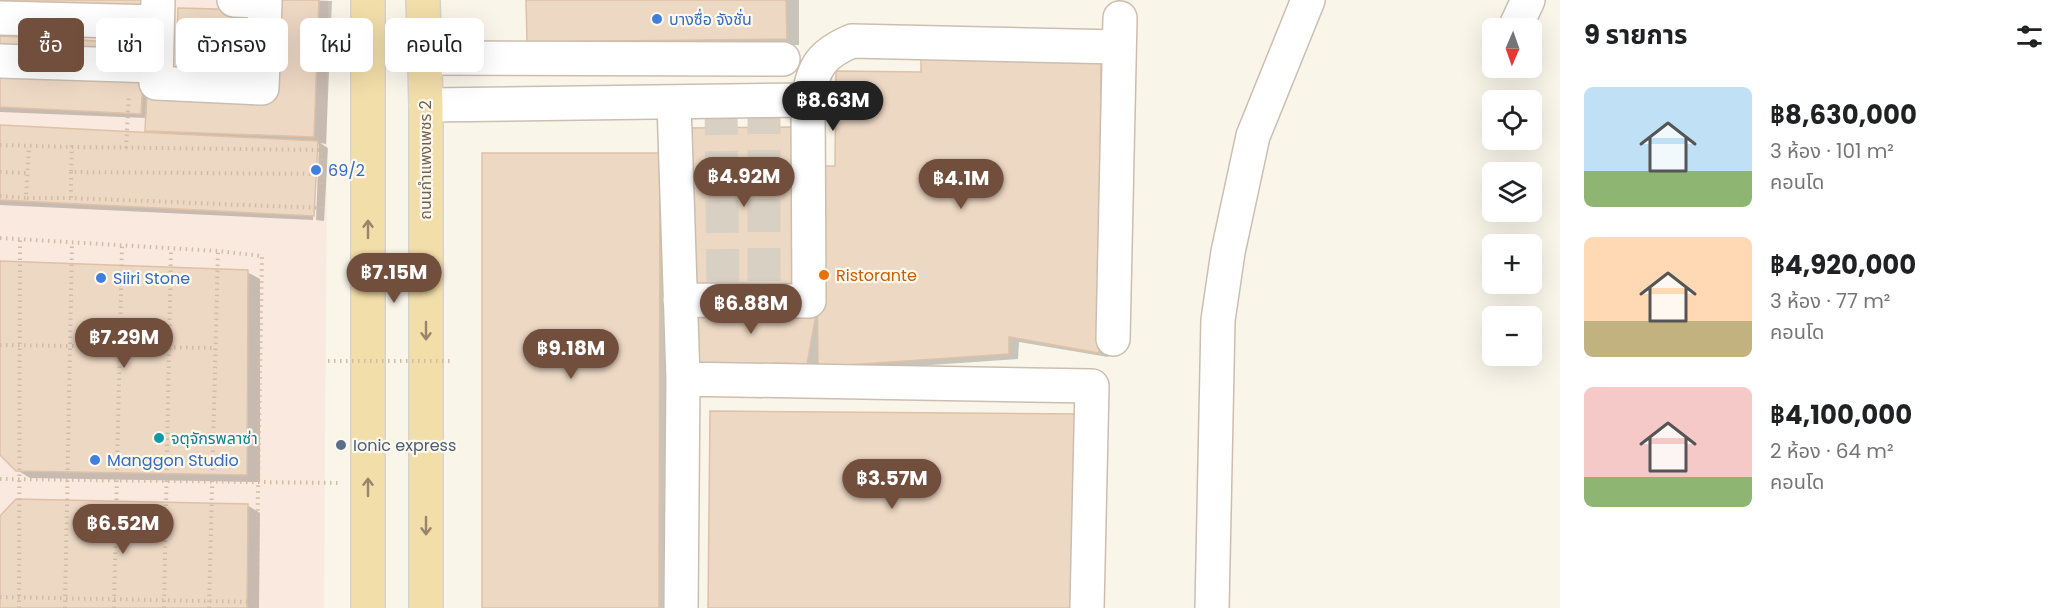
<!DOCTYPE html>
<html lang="th">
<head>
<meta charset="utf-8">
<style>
  body { margin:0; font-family:Poppins,"Noto Sans Thai",sans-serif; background:#f2f2f2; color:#202124; height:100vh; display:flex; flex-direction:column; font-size:22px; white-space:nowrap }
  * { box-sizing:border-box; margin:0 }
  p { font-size:20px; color:#757577 }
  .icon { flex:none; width:33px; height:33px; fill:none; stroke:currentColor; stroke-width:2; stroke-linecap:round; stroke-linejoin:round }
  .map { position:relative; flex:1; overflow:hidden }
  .drawer { display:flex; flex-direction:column; background:#fff; width:510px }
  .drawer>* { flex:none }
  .banner { position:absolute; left:18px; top:18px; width:570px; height:54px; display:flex; gap:12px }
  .needle { width:39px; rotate:182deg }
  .buttons { position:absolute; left:1482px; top:18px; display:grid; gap:12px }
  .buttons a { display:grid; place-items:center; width:60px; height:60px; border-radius:9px; background:#fff; box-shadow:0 6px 24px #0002; font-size:30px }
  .price { position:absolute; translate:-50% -51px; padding:0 14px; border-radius:21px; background:#724e3d; color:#fff; font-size:20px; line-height:39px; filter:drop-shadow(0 2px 3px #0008) }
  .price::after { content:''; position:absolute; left:50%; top:36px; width:18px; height:14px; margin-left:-9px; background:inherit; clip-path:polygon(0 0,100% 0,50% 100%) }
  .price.on { background:#222; color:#fff }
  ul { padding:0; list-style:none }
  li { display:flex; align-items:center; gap:18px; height:150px; padding:0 24px }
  li span { display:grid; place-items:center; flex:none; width:168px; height:120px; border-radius:9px; color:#555 }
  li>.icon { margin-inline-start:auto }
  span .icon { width:72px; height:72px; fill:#fffc; stroke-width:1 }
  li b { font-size:26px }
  h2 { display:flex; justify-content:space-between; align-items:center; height:72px; padding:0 24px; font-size:26px }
  .chip { padding:0 21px; border-radius:9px; background:#fff; box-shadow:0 6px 24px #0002; font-size:21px; line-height:54px }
  .chip.on { background:#724e3d; color:#fff }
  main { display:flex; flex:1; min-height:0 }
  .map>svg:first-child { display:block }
</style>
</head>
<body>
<main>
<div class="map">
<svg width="1560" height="608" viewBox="0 0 1560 608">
  <rect width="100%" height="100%" fill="#faf5e9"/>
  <!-- commercial -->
  <path fill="#f9e9de" d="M0,0H328L324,608H0Z"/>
  <!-- shadow -->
  <path fill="#0003" d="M279,0L332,1L326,144L320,143L328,148L324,221L316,220L319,145H316L313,220L0,205V126L154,134L147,130V118L0,112V75L275,100Z
    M528,0H799V45L541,48Z
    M922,56L1110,63L1108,357L1019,342L1018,359L830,372L767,374L837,167L922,73Z
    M483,154L669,160V608H483Z
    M0,263L247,272L260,279V482L30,478L17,470L0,452Z
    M247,505L260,513L259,608H0V518Z"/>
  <!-- building -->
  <path fill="#edd8c4" stroke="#dec1a6" stroke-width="1.5" d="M0,0H144V16L0,12Z
    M278,0H319L314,137L145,131L147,94L274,99Z
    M526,0H786L787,39L527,42Z
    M178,8L252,10L250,79L176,77Z
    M0,36L135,43L134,60L0,52Z
    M921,55L1101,56L1099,353L1009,337V354L818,367L816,166H835L836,71L921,72Z
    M0,74L143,80L141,114L0,107Z
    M0,125L318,141L314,216L0,200Z
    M803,127V288L686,289L685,128Z
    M482,153H660L659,608H482Z
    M0,261L248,270L247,475L16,471L0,455Z
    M818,304L807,364L773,363V367L687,364L688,309Z
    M710,411L1081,414L1072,608H708Z
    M16,499L248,504L247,608H0V516Z"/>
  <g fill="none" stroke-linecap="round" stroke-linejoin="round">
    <!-- minor-tunnel -->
    <path stroke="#d8d0c2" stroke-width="33" stroke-dasharray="33 16" stroke-linecap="butt" d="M764,101V300
      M721,102L723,300"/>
    <defs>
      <path id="minor" d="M158,0L156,83L262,88L265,1L234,0
        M0,18L157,22
        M1515,28L1528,0
        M424,58L783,59
        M0,61L156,66
        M674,103L683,379L681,608
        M426,105L808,100
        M680,300L809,301L808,100C813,67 821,54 852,41L1119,47
        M1113,339L1120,18
        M683,379L1092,386L1087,608
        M1212,608L1218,320L1228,252L1253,136L1308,0"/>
      <path id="major" d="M368,0V608
        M423,0L426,105V608"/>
    </defs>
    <!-- minor casing -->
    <use href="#minor" stroke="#cbbeb0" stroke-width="36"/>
    <!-- major casing -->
    <use href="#major" stroke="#d8d2ce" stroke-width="36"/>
    <!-- path -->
    <path stroke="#d2bca7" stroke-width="4" stroke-dasharray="1.5 4.5" stroke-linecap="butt" d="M0,145L72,147
      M126,148L129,94
      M0,172L28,173
      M71,172V198L321,208V150L72,147L71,172L321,174
      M0,196L26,198L29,146
      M27,198H71
      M0,238L218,251L262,256L256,608
      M0,345L215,348
      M0,479L341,483
      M0,597L256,602
      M19,608L20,239
      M65,608L72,243
      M114,608L122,246
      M164,608L171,249
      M209,608L218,251"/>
    <!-- minor -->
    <use href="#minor" stroke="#fff" stroke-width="33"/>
    <!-- major -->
    <use href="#major" stroke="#f2dea9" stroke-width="33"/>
    <!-- path-bridge -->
    <path stroke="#d2bca7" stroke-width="4" stroke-dasharray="1.5 4.5" stroke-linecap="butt" d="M328,361H454"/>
  </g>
  <!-- one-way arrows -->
  <defs><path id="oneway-shaft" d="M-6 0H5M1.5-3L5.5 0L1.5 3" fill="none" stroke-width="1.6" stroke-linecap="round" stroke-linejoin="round" transform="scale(1.5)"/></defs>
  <g stroke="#98856a">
    <use href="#oneway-shaft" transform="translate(368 229) rotate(-90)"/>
    <use href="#oneway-shaft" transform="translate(426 331) rotate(90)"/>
    <use href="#oneway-shaft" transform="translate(368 487) rotate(-90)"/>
    <use href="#oneway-shaft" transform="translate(426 526) rotate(90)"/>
  </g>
  <!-- markers -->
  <g fill="#3f7fe0" stroke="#fdf9ef" stroke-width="2">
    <circle cx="657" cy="19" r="6"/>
    <circle cx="316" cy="170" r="6"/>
    <circle cx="101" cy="278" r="6"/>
    <circle cx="95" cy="460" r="6"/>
  </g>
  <circle fill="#e8710a" stroke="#fdf9ef" stroke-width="2" cx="824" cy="275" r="6"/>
  <circle fill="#0f9aa8" stroke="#fdf9ef" stroke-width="2" cx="159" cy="438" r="6"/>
  <circle fill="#5c6f8a" stroke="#fdf9ef" stroke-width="2" cx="341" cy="445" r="6"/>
  <g text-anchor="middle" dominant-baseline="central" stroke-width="4.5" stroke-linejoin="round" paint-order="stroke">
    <!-- shop labels -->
    <g font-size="16" fill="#366cbe" stroke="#fdf9ef" text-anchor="start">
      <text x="669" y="19">บางซื่อ จังชั่น</text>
      <text x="328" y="170">69/2</text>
      <text x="113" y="278">Siiri Stone</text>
      <text x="107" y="460">Manggon Studio</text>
    </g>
    <!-- street labels -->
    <g font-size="16" fill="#725f4f" stroke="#fdf9ef">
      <text transform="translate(425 160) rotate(-90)">ถนนกำแพงเพชร 2</text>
    </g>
    <!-- food labels -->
    <g font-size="16" fill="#c56008" stroke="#fdf9ef" text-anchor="start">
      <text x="836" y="275">Ristorante</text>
    </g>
    <!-- culture labels -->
    <g font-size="16" fill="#0d838f" stroke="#fdf9ef" text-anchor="start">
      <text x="171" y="438">จตุจักรพลาซ่า</text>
    </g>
    <!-- service labels -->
    <g font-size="16" fill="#4e5e75" stroke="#fdf9ef" text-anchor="start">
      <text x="353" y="445">Ionic express</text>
    </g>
  </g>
</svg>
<div class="buttons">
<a><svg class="needle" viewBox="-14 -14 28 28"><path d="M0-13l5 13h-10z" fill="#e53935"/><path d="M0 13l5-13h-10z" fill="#757577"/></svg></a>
<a><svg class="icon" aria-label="locate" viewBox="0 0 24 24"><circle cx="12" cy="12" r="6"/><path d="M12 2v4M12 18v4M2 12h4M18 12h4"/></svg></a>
<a><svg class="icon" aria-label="layers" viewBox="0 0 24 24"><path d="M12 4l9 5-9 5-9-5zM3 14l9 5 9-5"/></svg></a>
<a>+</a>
<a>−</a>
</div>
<b class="price on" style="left:833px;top:132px">฿8.63M</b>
<b class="price" style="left:744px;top:208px">฿4.92M</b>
<b class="price" style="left:961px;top:210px">฿4.1M</b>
<b class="price" style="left:394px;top:304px">฿7.15M</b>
<b class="price" style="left:751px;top:335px">฿6.88M</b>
<b class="price" style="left:124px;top:369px">฿7.29M</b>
<b class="price" style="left:571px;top:380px">฿9.18M</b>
<b class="price" style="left:892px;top:510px">฿3.57M</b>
<b class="price" style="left:123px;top:555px">฿6.52M</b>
<div class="banner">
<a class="chip on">ซื้อ</a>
<a class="chip">เช่า</a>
<a class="chip">ตัวกรอง</a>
<a class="chip">ใหม่</a>
<a class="chip">คอนโด</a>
</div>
</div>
<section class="drawer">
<h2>9 รายการ<svg class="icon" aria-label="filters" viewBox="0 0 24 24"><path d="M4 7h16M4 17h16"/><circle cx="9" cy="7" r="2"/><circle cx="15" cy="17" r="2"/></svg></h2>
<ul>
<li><span style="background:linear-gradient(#bfe0f5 70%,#8fb573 0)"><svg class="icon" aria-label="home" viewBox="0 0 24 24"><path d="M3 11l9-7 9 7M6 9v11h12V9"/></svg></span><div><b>฿8,630,000</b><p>3 ห้อง · 101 m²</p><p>คอนโด</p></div></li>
<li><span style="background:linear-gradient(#ffd9b3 70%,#c2b280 0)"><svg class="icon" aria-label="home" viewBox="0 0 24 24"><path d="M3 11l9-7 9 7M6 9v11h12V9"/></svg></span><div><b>฿4,920,000</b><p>3 ห้อง · 77 m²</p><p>คอนโด</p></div></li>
<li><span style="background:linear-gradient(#f6c9c9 75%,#8fb573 0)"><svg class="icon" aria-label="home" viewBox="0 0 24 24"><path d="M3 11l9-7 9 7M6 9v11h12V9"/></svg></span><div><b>฿4,100,000</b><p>2 ห้อง · 64 m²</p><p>คอนโด</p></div></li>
</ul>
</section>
</main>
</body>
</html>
